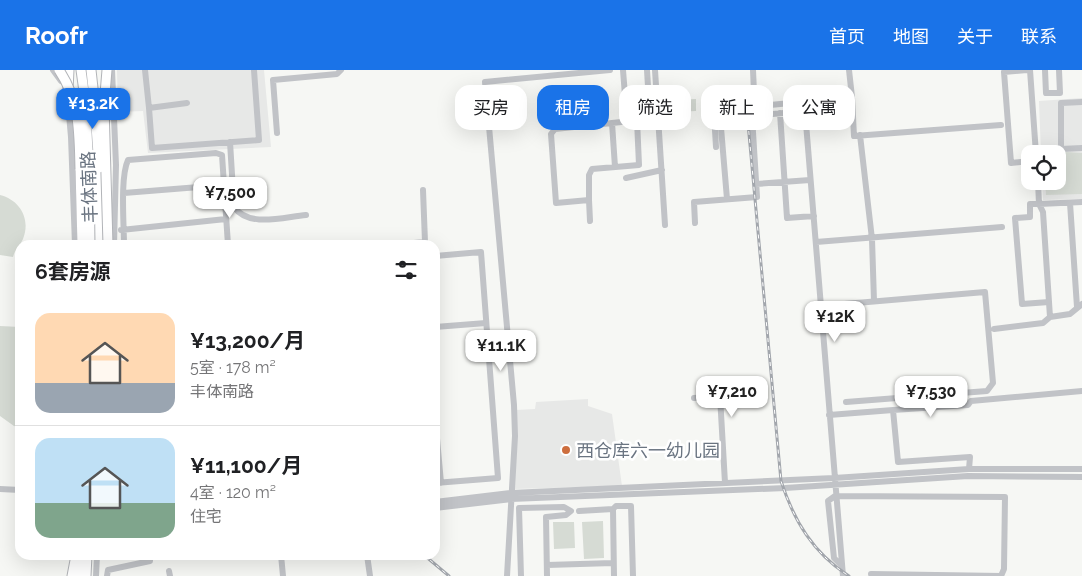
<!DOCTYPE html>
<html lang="zh">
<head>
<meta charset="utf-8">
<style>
  body { margin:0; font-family:Raleway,"Noto Sans SC",sans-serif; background:#f2f2f2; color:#202124; height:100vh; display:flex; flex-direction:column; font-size:19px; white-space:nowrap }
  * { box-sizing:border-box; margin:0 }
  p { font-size:16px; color:#757577 }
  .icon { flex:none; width:28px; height:28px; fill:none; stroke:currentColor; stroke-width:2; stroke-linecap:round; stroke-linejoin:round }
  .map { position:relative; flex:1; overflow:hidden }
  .side { position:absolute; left:15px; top:170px; width:425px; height:320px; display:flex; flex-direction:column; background:#fff; border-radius:15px; box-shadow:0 5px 20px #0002 }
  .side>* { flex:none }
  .top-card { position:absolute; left:455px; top:15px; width:475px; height:45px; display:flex; gap:10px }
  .tools { position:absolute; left:1021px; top:75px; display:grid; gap:10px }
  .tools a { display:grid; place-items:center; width:45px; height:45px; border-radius:10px; background:#fff; box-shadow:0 5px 20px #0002; font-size:25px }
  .price { position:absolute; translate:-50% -42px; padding:0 11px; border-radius:10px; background:#fff; color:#222; font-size:16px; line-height:32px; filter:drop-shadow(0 1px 2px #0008) }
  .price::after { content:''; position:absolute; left:50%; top:30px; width:15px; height:11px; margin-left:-8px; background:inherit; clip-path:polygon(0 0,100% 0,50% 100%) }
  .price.active { background:#1a73e8; color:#fff }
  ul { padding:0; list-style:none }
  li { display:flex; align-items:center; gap:15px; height:125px; padding:0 20px }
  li+li { border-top:1px solid #e0e0e0 }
  li span { display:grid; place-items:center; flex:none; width:140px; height:100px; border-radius:15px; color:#555 }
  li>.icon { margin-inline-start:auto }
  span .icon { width:60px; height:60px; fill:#fffc; stroke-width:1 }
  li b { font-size:21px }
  h2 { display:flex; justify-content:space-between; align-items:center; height:60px; padding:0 20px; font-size:21px }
  .tag { padding:0 18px; border-radius:15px; background:#fff; box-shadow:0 5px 20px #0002; font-size:18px; line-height:45px }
  .tag.active { background:#1a73e8; color:#fff }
  header { display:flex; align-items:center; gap:30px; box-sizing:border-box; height:70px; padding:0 25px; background:#1a73e8; color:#fff }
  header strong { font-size:24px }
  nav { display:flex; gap:28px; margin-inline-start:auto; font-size:18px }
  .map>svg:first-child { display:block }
</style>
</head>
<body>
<header>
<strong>Roofr</strong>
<nav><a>首页</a><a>地图</a><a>关于</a><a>联系</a></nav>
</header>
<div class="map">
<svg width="1082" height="506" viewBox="0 0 1082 506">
  <rect width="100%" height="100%" fill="#f6f7f4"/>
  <!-- built -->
  <path fill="#e7e8e7" d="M117,0H264L271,77L148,83L143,41L118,42Z
    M1082,28V129L1043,130L1042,111H1058V84H1041L1039,31Z
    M588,329V336L612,344L622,416L514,419L516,340L535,339L536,332Z"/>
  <!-- green -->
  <path fill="#d6dbd4" d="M696,29V41L675,42L674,30Z
    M1066,82L1082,83V124L1046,125L1045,111H1058V86Z
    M0,125C20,130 31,149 23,169C20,176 15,179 13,187L0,185Z
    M0,256L20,257V357L14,356L0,346Z
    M603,451L604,488L584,489L582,452Z
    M553,452H574L575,478L554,479Z"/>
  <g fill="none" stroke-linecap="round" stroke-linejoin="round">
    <defs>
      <path id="highway" d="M81,0L85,29
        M91,0L94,27
        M68,20L69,0
        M89,98L90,175
        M99,98L100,175
        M80,99L82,175
        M72,506L76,485
        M79,506L80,490
        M86,506L87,485"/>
    </defs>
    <!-- highway casing -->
    <use href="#highway" stroke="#b2b4b8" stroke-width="11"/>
    <!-- minor -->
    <path stroke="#c1c3c7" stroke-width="6" d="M53,0L61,11
      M112,0L116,95L114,175
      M145,0L149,38L187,33
      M623,0L627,51
      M655,0L665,155
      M849,0L852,27
      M1027,0L1004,2L1011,93L1030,91
      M1030,0L1036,84
      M1045,0L1046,23H1060L1059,0
      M67,22L71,67L75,175
      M713,27L716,77
      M1082,32L1061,33V79L1082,78
      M770,35L852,27L854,66L1001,55
      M149,38L152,78L259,70L254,0
      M780,43L787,148L814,146
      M612,53L615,97
      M277,63L273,10L337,4L341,0
      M860,65L872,169L874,231
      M230,72L234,137C249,158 283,147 306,145
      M626,108L662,100
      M1038,111L1039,134H1030V147L1015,148L1022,234L1049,232
      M756,114L810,110
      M124,123L224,115
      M727,129L719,34L713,27L754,22L753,0
      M589,130V105L592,99L639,95L637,50
      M1070,133L1077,237
      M590,151L589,130L556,133L551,64L555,59L650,49L647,0
      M695,153L694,132L757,127L752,46L805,41L843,506
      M121,160L226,149
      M816,172L1002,157
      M124,175C124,154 120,107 128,90L216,83L222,85L228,175
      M392,175L425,172L423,120
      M435,186L481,182L498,408L435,413
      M821,236L985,222L993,313L987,321L846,332
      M1050,247L1043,142L1039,134L1082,132
      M435,257L486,253
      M994,259L1043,253L1050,247L1070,244L1082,234
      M694,328L720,326L725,413
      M893,340L968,335L971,331L1082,321
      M829,345L893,340L898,392L970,387L969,399
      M435,346L441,413
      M0,419L20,420
      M435,432L511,423L834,408L969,399H1082
      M435,438L511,429L785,418L968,406L1082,407
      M613,439L616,436H631L633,506
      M579,441L613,439L614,506
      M281,485L283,506
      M367,485L370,506
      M547,495L613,493
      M842,496L834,488L828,431L835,426L1005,427L1004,499L1001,506L871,504
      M169,501L170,506
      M96,506L97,485
      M107,506L108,500L150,491V485
      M507,506L515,366L514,335L485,12L610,0
      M521,506L519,438L564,437L571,441L566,445L546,447L547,506"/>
    <!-- highway -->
    <use href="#highway" stroke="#fff" stroke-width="9"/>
    <defs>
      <path id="rail" d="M748,53L781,411C794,451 813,483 849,506
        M424,485L449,506"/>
    </defs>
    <!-- rail casing -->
    <use href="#rail" stroke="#a2a6ac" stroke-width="3"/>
    <!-- rail -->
    <use href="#rail" stroke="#fff" stroke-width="1" stroke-dasharray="4" stroke-linecap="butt"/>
    <defs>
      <path id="highway-bridge" d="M59,0C80,31 79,63 80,99
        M107,0L104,36L108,175
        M94,27L99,98
        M85,29L89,98"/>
    </defs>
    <!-- highway-bridge casing -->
    <use href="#highway-bridge" stroke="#b2b4b8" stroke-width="11" stroke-linecap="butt"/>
    <!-- highway-bridge -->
    <use href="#highway-bridge" stroke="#fff" stroke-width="9"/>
  </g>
  <!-- markers -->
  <circle fill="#cd6e3e" stroke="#fff" stroke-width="2" cx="566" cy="380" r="5"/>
  <g text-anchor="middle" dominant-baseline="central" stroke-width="5" stroke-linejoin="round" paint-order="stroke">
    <!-- street labels -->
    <g font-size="18" fill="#6a7481" stroke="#fff">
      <text transform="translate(89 117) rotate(-92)">丰体南路</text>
    </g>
    <!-- poi labels -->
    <g font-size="18" fill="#6a7481" stroke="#fff" text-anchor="start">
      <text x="576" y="380">西仓库六一幼儿园</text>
    </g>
  </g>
</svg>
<div class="tools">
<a><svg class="icon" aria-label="locate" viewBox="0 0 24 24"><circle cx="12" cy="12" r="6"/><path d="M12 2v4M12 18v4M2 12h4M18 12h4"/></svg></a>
</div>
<b class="price active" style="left:93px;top:60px">¥13.2K</b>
<b class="price" style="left:230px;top:149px">¥7,500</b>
<b class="price" style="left:835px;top:273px">¥12K</b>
<b class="price" style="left:501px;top:302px">¥11.1K</b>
<b class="price" style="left:732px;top:348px">¥7,210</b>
<b class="price" style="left:931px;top:348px">¥7,530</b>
<div class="top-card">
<a class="tag">买房</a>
<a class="tag active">租房</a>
<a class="tag">筛选</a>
<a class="tag">新上</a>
<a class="tag">公寓</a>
</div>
<section class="side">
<h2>6套房源<svg class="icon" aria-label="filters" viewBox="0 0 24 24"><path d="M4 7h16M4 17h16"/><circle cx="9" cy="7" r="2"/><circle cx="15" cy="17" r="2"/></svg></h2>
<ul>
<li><span style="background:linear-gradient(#ffd9b3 70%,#9aa5b1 0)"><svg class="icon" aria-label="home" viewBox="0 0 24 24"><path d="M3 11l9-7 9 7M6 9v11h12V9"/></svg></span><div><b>¥13,200/月</b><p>5室 · 178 m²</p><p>丰体南路</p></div></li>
<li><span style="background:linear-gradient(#bfe0f5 65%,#7fa58c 0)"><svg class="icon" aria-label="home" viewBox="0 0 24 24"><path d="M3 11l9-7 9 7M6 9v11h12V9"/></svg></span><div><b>¥11,100/月</b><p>4室 · 120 m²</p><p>住宅</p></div></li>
</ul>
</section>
</div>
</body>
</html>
